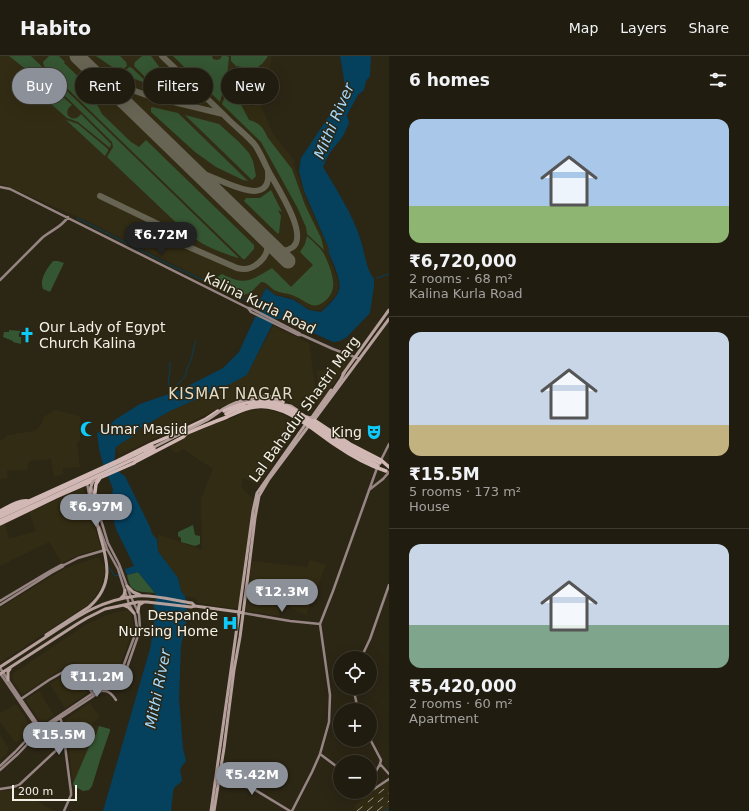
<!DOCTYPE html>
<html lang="en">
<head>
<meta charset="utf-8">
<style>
  body { margin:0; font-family:"DejaVu Sans",sans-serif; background:#292519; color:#f1f3f6; height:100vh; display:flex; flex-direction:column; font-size:15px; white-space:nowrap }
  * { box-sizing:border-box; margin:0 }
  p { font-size:13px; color:#a2a19f }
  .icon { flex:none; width:22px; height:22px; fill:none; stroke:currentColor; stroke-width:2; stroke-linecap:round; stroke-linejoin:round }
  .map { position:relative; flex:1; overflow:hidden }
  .sheet { display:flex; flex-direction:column; background:#211c10; width:360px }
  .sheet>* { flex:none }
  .top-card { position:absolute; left:12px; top:12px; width:317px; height:36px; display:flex; gap:8px }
  .tools { position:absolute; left:333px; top:595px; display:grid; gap:8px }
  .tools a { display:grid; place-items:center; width:44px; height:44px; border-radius:50%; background:#211c10; box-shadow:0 4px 16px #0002,0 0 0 1px #3e3a30; font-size:20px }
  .scale { position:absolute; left:12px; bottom:10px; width:65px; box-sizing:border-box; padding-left:4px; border:2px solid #f3f0e5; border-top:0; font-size:11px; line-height:14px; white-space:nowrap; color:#f3f0e5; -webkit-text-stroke:3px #2c2615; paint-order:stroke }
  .price { position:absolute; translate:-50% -34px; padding:0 9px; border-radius:14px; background:#8c9099; color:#fff; font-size:13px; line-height:26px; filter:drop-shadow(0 1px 2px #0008) }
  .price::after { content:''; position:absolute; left:50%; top:24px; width:12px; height:9px; margin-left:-6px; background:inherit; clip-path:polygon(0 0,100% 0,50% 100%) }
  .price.current { background:#222; color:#fff }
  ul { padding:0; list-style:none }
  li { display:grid; align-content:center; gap:8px; height:212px; padding:0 20px }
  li+li { border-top:1px solid #3e3a30 }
  li span { display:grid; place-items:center; height:124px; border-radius:12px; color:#555 }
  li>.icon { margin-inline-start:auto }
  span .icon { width:72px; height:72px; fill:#fffc; stroke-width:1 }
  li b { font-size:17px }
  h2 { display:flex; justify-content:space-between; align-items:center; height:48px; padding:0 20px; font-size:17px }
  .chip { padding:0 14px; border-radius:18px; background:#211c10; box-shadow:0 4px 16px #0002,0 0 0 1px #3e3a30; font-size:14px; line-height:36px }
  .chip.current { background:#8c9099; color:#fff }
  header { display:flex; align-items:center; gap:24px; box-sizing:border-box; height:56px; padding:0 20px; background:#211c10; border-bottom:1px solid #3e3a30 }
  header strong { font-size:19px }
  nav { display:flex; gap:22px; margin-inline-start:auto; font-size:14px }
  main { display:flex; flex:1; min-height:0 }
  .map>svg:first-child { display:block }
</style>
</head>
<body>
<header>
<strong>Habito</strong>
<nav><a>Map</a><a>Layers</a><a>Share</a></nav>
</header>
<main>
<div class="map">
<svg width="389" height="755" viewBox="0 0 389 755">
  <rect width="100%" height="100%" fill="#2c2615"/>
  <!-- built -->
  <path fill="#332c14" d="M0,0H272L269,17L234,11L233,12L235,24L251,50L260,47L273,78L295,105L293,107L297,116L307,146L329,193L328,196L338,225V235L335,240L322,253L320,254H312L298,247L299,245L289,241L274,238L266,231L257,248L211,227L87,165L0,127Z
    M273,270L309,287L315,330L313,354H309V341H301V349L299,352L293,348L283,342L269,340L254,338L237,344L119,399L116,391L139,373L170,355L247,319L251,311Z
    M340,297L352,303L317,351V350L318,336L317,315L334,313L335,308Z
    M262,353L273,355L284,359L295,366L297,372L296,375L258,429L243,422L241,431L254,444L238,553L197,547V542L185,540L181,535L178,522L158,495V478L202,494L201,442L213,413L183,393L178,397L173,396L169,388L206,370L236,361L243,356L250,354Z
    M56,354L80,360V384L77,387L80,411L63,412V418L54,421L51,403L29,405L27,414H7L8,422L0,423V385L4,383L8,379L35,375L42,367L43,361Z
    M83,432L101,493L76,500L62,507L49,486L0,510V469L5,467L9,483L36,475L29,456Z
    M98,501L105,511L101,531L90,548L78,555L4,604L0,605V552L64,513L75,509Z
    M311,504L326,509L306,559L291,552L290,549L281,546L279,549L280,560L247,555L246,554L252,505L307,511L309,505Z
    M129,554L131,557L134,570L119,613L108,623L92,634L74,605L25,637H22L20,635L13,624L12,620L15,616L85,569L104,560L117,556Z
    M70,615H72L87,637L65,652L50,628Z
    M39,635L54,659L47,664L42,665L38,663L27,646V643L29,641Z
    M90,647L100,661L92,668L99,670L96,679L107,682L92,730L89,734L86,735H83L74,730L73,728L66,667V664L69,661Z
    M16,648L30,669L31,672L27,679L18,685H14L0,666V657Z
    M0,678L8,691V694L7,697L0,704Z
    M389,722V755H354L356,753L354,750Z
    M16,734L55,755H0V735Z"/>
  <!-- green -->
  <path fill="#355632" d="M9,0H31L238,201V202C219,196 201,189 186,176L107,101L113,91L112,86L62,37L23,11Z
    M49,0H59L65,6L64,7L82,24L99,52L102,58L131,86L139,91L146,84L253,188L254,189V193L245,203H243L44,10L43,6Z
    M96,0H120L126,6L127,10L122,14L118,15Z
    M142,0H151L171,26L172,28L164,33L155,31L134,10L135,6Z
    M173,0H212L213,3L217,4L220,3L222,0H227L229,1L227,20L220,46Z
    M231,0H268C265,5 260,11 254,13L236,10L231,5Z
    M129,11L132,12L150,29L125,19V15Z
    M39,25H40L60,38L72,49C60,57 73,69 81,58L111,88L110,92L78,66L67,62L43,41C39,37 37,31 39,25Z
    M230,36L236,39L249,64C260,67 263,71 268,82L292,113L305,149L321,182L324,194L307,178L306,171L297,151L261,86L222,48L223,45L226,38Z
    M152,51L178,57L248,125L243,124L216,111L195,96L151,56V52Z
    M185,59L219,68L239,86L249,97L253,105L256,120L252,124Z
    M66,64L78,68L108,93V95L105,100Z
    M271,134L282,156L278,154L281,160L279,177L278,178L244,145L246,142H260Z
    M307,180C313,186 320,191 324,198C328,206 332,216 333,225C334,232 332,237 328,242C313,258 307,244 292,239C286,237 280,237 274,234C270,231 267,226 261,226L250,237L243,239L213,224L222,218C246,230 250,225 272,212L291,231L313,209L300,196L305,188Z
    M53,205H58L64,207L50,236L43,233C39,223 47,213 53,205Z
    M9,274L22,275V277H19V281H21V288L13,286V285L3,281L4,276H9Z
    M193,469L195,479L200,480V488L195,490L181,486V482L178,480V476Z
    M138,516L155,537C149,536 137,537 132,532C129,529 128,523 127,519Z
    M99,670L110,673V675L101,701L92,730L89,734L83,735L74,730L73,728L94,679H96Z"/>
  <!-- water -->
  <path fill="#05405d" d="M340,0H371L370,20L366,25L364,34L358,39L347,59L349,67L343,80L329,98L323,111C336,133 352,157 360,182C365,196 365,211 374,223V230L370,257L347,281L340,285L333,286L283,263H275L247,319L230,328L170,355L139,373L134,379L116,391C115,396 116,398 114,404L120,417L125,420L150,471C152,477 152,479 157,483L158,495L178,522L181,535L185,540L187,555L188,559L181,589L179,642L183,692L186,705L182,710L180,714L182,724L181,726L174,732L173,736L171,755H103L150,593L154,569V551L156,542L155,537L138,516L127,519L125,513L134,510L116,473L110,450L113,433L103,408L99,393L97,377L104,374L116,363L140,348L180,334L223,312L239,296L255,261L259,260L261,254L256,251L266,232L275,239L294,244L309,254L321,256C326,251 337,242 339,234C342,224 332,205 328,195L329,193L304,135L299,115L301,102L341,42L345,32L343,17Z"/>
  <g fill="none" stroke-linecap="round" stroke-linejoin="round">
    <!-- stream -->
    <path stroke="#05405d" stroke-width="1" d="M77,162L174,211L203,224L256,249
      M377,222L389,218
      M170,306V315L168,328L173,337
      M176,336L175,331C180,326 188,319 187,312C193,304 192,294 196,285
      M108,510L115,520L119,519
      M385,755L389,752"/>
    <!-- taxiway -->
    <path stroke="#686454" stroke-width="6" d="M162,0C184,21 207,42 229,64C237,72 248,80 255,89C260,96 264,106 268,114C275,128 309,178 293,191C288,195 281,195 276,193
      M83,6L104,20L121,30L149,40L223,58
      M170,45C183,41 188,32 182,20
      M195,114C203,118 212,121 221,125C236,131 271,148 268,116
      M100,140L160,169L179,186L182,188L237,212C241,213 245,214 250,212C256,210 266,202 267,194C268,190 266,186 265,182"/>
    <!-- runway -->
    <path stroke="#686454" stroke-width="15" d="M77,0L288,205"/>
    <!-- secondary -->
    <path stroke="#968583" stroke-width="2.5" d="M0,131L10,133L248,252L251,256L298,279H302L333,293L360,303
      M0,224L42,182C50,175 62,171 68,161
      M249,252L252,253L299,277L301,279
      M381,404L389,388
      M87,427L89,438
      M369,434L383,423
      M0,545L50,515L61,509H64
      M0,549L51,517L62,511L64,509L78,502L105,494
      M243,557L290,565L320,568
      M361,602L370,583L389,529
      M0,612L41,673
      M0,617L39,674
      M356,632L355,640L358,654
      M103,635C109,634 113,639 116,644
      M21,643L49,624L72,611H74L76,613L93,638
      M60,662L62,667L71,736V739L64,755
      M370,683L381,704L380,708L370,726
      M320,698L340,713
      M380,708L389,718
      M0,710L15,696L32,678L120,619L136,576L137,572L135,559L129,548L118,513L107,493L99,471
      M0,714L18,698L35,680L42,674L124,620L139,577L140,573L139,558L131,541L119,508L108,487L91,431
      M215,726L252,732L290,755
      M0,733L13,731L19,729L64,687
      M370,735L374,733L389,723
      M292,755L312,716L320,698L329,666L330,639L320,568L333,535L377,412"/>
    <!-- primary -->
    <path stroke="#b5a09c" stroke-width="3" d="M343,318L389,254
      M312,361L331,334
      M314,364L389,263
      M127,530L133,536L140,539
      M120,543L124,539L125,534
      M123,549L128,551L134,557
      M138,556L139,549L144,546
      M0,611C16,601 32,590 49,579C78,560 101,544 137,540C152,538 177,545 192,547L195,550L239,556L243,557
      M0,618L77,568L87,562L105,553L138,546H147L191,551L195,550
      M8,624V616L10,613
      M211,755L231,614L253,455L257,437L307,366
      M214,755L224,692L234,614L240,581L247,527L255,462L259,440L269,423L310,368"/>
    <!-- highway -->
    <path stroke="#d1b8b4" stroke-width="3.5" d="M255,341H271L283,346
      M311,362L350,388L381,404L389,411
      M94,444L96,428L100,422
      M0,455C8,451 20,443 29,445L117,405L151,388L170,380L206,363L218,355
      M0,458L28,445
      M0,468L56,441L134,407L135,406L183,381L187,377C200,372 213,366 227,361C236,357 245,352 255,351C284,347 312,373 334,388C350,399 367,409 386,415"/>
    <!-- rail -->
    <path stroke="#a5a194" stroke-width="1" stroke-dasharray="7 7" stroke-linecap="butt" d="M357,755L389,729
      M367,755L389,737
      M377,755L389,745"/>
    <!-- secondary-bridge -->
    <path stroke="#968583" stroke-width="2.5" d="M383,423L389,416"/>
    <!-- primary-bridge -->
    <path stroke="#b5a09c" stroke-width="3" d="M286,349L291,350L297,354
      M307,361L310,362H313L317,358L341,323L344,317
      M145,396C165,385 185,376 205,365C211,362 217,357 223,353C240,343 263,337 281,347
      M46,579L89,551C114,529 108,506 100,479C97,467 94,456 91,445C89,435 90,428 97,420"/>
    <!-- highway-bridge -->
    <path stroke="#d1b8b4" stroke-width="3.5" d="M224,355C275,330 297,356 337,383C351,392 365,399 380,407
      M226,358C275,333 296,360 336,386C349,395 364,402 378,410
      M0,461L134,399L152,390
      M0,465L136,402L154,393"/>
  </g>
  <!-- icons -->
  <defs>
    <symbol id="church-bare" viewBox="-9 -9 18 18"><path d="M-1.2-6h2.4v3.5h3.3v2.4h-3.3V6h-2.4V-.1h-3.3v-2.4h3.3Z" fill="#0dcafa" stroke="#2c2615" stroke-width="2.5" paint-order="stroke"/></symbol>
    <symbol id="mosque-bare" viewBox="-9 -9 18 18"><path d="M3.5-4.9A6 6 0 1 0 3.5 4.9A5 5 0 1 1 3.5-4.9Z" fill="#0dcafa" stroke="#2c2615" stroke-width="2.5" paint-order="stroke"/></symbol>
    <symbol id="theatre-bare" viewBox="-9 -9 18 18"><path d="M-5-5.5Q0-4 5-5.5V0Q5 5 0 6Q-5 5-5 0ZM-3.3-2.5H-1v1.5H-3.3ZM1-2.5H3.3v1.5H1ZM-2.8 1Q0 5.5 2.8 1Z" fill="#0dcafa" stroke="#2c2615" stroke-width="2.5" paint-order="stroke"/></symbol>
    <symbol id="hospital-bare" viewBox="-9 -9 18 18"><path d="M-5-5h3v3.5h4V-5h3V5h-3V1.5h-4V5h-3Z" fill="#0dcafa" stroke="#2c2615" stroke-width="2.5" paint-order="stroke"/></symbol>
  </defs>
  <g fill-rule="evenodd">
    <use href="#church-bare" x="16" y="268" width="22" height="22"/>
    <use href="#mosque-bare" x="77" y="362" width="22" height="22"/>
    <use href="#theatre-bare" x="363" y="365" width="22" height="22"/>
    <use href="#hospital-bare" x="219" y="556" width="22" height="22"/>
  </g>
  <g text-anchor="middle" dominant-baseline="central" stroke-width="3" stroke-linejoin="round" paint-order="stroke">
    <!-- street labels -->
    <g font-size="14" fill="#f3f0e5" stroke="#2c2615">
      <text transform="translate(260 247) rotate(26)">Kalina Kurla Road</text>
      <text transform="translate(304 353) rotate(-54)">Lal Bahadur Shastri Marg</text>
    </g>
    <!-- poi labels -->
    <g font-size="14" fill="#f3f0e5" stroke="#2c2615" text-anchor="start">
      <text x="39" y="271">Our Lady of Egypt<tspan x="39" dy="16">Church Kalina</tspan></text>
      <text x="100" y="373">Umar Masjid</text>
      <text x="362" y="376" text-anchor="end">King</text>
      <text x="218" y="559" text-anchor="end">Despande<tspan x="218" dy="16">Nursing Home</tspan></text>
    </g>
    <!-- water labels -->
    <g font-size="15" font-style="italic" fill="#a4dafd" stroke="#2c2615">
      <text transform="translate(334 65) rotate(-67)">Mithi River</text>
      <text transform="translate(158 633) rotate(-79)">Mithi River</text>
    </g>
    <!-- neighbourhood labels -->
    <g font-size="15" letter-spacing="1" fill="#e2dbc5" stroke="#2c2615">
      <text x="231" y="338">KISMAT NAGAR</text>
    </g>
  </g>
</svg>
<div class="tools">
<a><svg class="icon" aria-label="locate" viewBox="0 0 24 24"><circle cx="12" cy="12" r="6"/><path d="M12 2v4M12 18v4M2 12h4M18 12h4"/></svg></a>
<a>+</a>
<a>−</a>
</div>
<div class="scale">200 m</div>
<b class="price current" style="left:161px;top:200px">₹6.72M</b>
<b class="price" style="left:96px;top:472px">₹6.97M</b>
<b class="price" style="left:282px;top:557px">₹12.3M</b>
<b class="price" style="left:97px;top:642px">₹11.2M</b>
<b class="price" style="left:59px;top:700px">₹15.5M</b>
<b class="price" style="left:252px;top:740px">₹5.42M</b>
<div class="top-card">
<a class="chip current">Buy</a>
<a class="chip">Rent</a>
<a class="chip">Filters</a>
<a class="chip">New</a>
</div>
</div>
<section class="sheet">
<h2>6 homes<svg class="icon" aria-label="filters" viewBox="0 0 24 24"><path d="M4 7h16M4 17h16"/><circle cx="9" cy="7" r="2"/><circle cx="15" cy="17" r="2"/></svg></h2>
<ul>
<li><span style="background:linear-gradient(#a9c7e8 70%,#8fb573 0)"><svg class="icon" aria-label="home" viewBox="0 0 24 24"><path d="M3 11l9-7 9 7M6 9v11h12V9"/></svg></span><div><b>₹6,720,000</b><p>2 rooms · 68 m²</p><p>Kalina Kurla Road</p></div></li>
<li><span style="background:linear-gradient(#c9d6e8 75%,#c2b280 0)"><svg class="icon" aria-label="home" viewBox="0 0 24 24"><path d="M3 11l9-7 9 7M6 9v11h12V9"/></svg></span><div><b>₹15.5M</b><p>5 rooms · 173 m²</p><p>House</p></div></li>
<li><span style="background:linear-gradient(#c9d6e8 65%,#7fa58c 0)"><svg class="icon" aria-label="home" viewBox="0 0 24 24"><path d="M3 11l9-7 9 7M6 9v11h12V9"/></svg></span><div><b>₹5,420,000</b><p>2 rooms · 60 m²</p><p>Apartment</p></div></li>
</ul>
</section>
</main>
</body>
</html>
